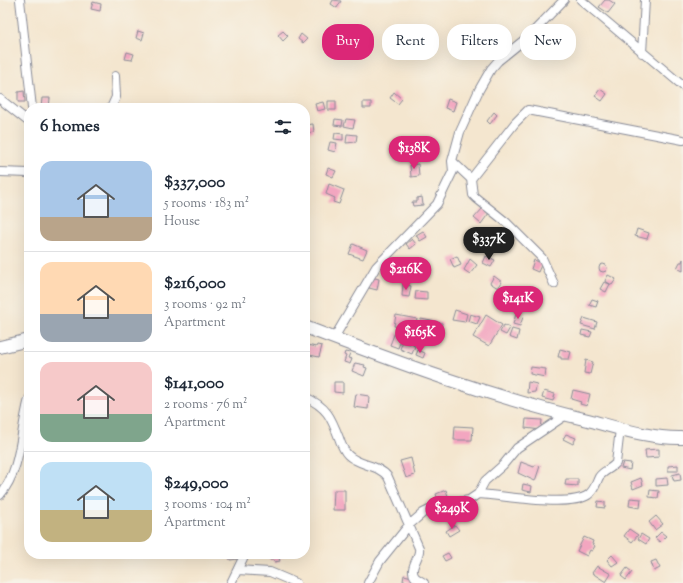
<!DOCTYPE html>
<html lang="en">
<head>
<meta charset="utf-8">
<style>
  body { margin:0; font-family:"Sorts Mill Goudy",serif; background:#f2f2f3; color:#1f2937; height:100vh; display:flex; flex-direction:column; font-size:15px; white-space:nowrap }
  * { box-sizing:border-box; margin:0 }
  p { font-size:13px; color:#747a83 }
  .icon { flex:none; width:22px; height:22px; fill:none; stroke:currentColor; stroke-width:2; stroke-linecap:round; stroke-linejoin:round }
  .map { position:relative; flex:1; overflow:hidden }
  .side { position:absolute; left:24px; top:103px; width:286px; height:456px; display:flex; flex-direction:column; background:#fff; border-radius:16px; box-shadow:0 4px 16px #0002 }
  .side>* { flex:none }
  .hud { position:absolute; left:322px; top:24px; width:301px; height:36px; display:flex; gap:8px }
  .price { position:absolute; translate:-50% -34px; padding:0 9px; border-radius:14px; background:#db2777; color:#fff; font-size:13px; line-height:26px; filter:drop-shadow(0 1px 2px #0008) }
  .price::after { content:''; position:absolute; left:50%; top:24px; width:12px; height:9px; margin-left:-6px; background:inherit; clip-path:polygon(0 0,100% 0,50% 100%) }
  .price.on { background:#222; color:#fff }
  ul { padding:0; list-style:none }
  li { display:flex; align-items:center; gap:12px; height:100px; padding:0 16px }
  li+li { border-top:1px solid #e0e1e3 }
  li span { display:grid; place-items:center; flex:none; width:112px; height:80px; border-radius:12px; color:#555 }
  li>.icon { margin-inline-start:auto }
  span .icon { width:48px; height:48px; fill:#fffc; stroke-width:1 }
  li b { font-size:17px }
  h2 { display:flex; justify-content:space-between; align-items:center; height:48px; padding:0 16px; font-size:17px }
  .chip { padding:0 14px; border-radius:16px; background:#fff; box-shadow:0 4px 16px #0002; font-size:14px; line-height:36px }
  .chip.on { background:#db2777; color:#fff }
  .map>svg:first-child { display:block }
</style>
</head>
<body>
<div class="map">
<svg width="683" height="583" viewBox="0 0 683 583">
  <rect width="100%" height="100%" fill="#f7f3e8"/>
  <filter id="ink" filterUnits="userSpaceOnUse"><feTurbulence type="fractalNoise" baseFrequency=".025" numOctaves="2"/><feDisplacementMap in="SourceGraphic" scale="8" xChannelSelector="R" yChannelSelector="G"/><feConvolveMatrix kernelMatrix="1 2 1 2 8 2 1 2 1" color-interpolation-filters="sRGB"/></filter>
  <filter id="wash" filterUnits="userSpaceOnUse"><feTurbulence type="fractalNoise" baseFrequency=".012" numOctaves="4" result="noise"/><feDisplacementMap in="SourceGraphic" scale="16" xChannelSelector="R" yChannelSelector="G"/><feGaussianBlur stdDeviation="0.9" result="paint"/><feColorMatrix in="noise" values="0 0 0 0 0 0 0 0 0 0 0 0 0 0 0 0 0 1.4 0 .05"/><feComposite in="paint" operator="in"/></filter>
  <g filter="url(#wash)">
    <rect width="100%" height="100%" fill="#f4e6cf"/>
    <g id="blocks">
      <!-- building -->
      <path fill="#f3a6c0" d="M333,0L341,1L337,8L331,4Z
        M605,0H609L615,4L608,13L599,7Z
        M93,2L101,4L100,11L91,9Z
        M138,31L144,33L142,40L136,38Z
        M283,31L288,36L283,41L278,35Z
        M301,34L307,39L303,43L298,39Z
        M127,52L134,54L132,60L125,59Z
        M600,89L607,94L602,101L595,96Z
        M24,91L25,102H18V92Z
        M394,92L402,99L398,104L390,98Z
        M42,98H50L49,108H41Z
        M448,99L456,102L453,111L445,108Z
        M328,101H336V110H328Z
        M323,102L325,109L317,111L315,104Z
        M363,102H371V108H363Z
        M494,112L497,115L490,124L487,121Z
        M335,119L343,120L342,126L334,125Z
        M346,119L355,120L353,128L344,126Z
        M313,124L314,132L305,133V125Z
        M335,133L343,134V140L334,139Z
        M347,134L357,135L356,142L346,143Z
        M330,142L337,143L335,152L328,150Z
        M418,164L419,176L411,177L410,165Z
        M328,168L336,171L333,177L326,174Z
        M329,184L344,190L339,204L333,202L335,198L326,194Z
        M422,197L423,205L413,206L412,202H417V198Z
        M483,208L489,213L481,224L474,218Z
        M637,229L649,233L647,239L635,236Z
        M423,231L427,237L420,241L416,235Z
        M412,239L416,244L410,249L406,244Z
        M353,244L367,250L363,259L349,254Z
        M457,256L461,265L454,268L450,259Z
        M486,256L495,260L491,267L483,263Z
        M470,259L477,265L470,274L464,270Z
        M683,259V271L677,268L680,262H682Z
        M534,260L542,263L538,272L531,269Z
        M393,262L402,268L395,278L389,274L393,268L390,266Z
        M419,263L427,265V275H413V266H419Z
        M599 268a4 4 0 1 1 8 0a4 4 0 1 1-8 0Z
        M608,275L616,279L612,285L605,281Z
        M494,276L502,282L498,288L490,283Z
        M371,277L379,279L377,290L369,288Z
        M604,282L610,284L606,292L600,289Z
        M403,284L411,286L409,297L402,296Z
        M416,291L427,292V300L415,299Z
        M592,299L598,301L596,307L589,305Z
        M455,310L467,314L465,322L452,320Z
        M470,314L480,317L477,324L468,321Z
        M516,314L523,317L520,326L513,324Z
        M396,315L417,319L415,330L394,326Z
        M486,315L502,325L489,346L473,337Z
        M584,318L597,322L595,329L581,325Z
        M421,319L442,323L440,334L419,331Z
        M504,325L510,328L506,335L500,332Z
        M512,329L519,331L517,340L509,337Z
        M582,330L592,332L590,337L581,335Z
        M395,332L403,335L398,348L390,345Z
        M403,341L415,346L412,354L400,349Z
        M307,345L316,347L317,345L322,346L319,357L305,354Z
        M560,349L571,352L569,359H561V357H558Z
        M418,350L425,353L423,358L416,355Z
        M345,352L350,353L348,358L352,359L350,364L344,362L346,356L344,355Z
        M586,360L593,362L590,374L584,373Z
        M355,363L365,365L364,367L367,368L364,376L352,371Z
        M531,367L546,369L545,377L530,374Z
        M334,382H343V393L334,392Z
        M528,382L537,384L535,392L527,393Z
        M573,390L590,394L587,406L580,404L581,402L571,399Z
        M544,391L555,394L553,401L542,398Z
        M356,394L369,396L368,409L354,407Z
        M526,419L542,420L541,430L525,428Z
        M455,426L473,427L472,440H454Z
        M566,434L576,438L573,444L563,439Z
        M659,449V457L646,458L645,450Z
        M411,458L415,475L406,478L400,461Z
        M521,462L534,467L535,465L540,466L535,481L518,473Z
        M623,462L631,463L630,470L621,468Z
        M678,465V471H668V466Z
        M680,473L681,480L674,481L672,475Z
        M641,478L643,485L633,489L631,482Z
        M667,478L668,485L656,486V479Z
        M566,479H578V486L565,485Z
        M523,484L532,486L531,492L522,490Z
        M334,490H345V510H333Z
        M446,490L449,499L439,503L436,494Z
        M650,490L659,491L658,498L649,497Z
        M630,498L641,499L640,508L629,506Z
        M598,501L605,502V508L597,507Z
        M656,516L663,524L655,530L649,522Z
        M455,525L459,530L449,536L446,531Z
        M629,529L638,535L632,542L624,536Z
        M661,532L666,536L660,542L655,538Z
        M641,534L649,539L646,544L638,539Z
        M584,537L593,541L592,544L595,546L592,551L590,550L587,556L577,551Z
        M448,553L451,558L445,561L442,556Z
        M229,554H237L238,559L230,560Z
        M269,554H283L284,557L279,558L280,561L274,562L273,560H270Z
        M612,555L618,562L612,566L607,560Z
        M656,560L660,568L654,571L651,562Z
        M597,566L611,574L606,582L592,573Z
        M627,568L632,572L626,580L621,576Z
        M404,575L412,577L411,583L403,581Z"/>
    </g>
  </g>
  <g filter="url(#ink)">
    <use href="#blocks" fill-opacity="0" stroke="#888a96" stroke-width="1"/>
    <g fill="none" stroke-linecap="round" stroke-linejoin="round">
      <defs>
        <path id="street" d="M20,0L32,108
          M581,0L683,86
          M642,53L645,0
          M0,99L29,122
          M111,108L116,97L115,76
          M453,162L471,179L473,195L476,198L506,222L542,258L554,284
          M0,172L29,173
          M471,179L515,123L528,110L683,140
          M334,338L376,267L437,204L453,171L452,161L460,132L479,90L491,69L498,61L529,36L564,0
          M305,397C327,407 331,417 339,438C341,444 343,450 348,455C359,466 378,464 388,477L419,548C421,557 408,568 415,577C417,579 421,581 424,583
          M478,494C502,495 568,508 588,495C595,490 596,483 599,477C603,471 611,469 616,463L620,429
          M0,495C22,469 20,431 29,399
          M238,570L270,572L296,583
          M231,583L245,554
          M368,583L380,561L409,525L423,513L435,507L469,500L478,494L485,481L503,465L517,448L566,415"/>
        <path id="secondary" d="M305,327C398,363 491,397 588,420C618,428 651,439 683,438
          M0,347L29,340"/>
      </defs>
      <!-- street casing -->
      <use href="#street" stroke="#888a96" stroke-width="10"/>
      <!-- secondary casing -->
      <use href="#secondary" stroke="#888a96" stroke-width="14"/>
      <!-- street -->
      <use href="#street" stroke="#fff" stroke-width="8"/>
      <!-- secondary -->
      <use href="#secondary" stroke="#fff" stroke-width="12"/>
    </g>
  </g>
</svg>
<b class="price" style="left:414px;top:170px">$138K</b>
<b class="price on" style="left:489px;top:261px">$337K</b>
<b class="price" style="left:406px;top:291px">$216K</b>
<b class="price" style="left:518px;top:320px">$141K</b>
<b class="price" style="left:420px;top:354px">$165K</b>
<b class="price" style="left:452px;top:530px">$249K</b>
<div class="hud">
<a class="chip on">Buy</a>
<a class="chip">Rent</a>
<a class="chip">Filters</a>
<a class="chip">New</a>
</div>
<section class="side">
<h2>6 homes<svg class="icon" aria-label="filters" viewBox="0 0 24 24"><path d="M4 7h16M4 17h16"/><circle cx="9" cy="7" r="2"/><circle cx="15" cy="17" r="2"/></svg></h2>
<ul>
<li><span style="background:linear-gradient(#a9c7e8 70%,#b9a48a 0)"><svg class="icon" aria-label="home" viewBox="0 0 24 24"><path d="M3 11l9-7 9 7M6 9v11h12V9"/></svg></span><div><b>$337,000</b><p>5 rooms · 183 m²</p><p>House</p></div></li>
<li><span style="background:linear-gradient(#ffd9b3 65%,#9aa5b1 0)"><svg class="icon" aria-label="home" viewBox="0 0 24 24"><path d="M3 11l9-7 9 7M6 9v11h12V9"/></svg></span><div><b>$216,000</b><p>3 rooms · 92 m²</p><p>Apartment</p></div></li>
<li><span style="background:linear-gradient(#f6c9c9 65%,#7fa58c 0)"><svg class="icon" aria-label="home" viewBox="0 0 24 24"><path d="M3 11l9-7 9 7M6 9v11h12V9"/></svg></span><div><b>$141,000</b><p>2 rooms · 76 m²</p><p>Apartment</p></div></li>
<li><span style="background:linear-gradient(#bfe0f5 60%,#c2b280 0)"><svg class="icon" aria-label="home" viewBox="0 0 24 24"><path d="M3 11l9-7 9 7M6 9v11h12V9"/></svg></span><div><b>$249,000</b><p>3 rooms · 104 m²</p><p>Apartment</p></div></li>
</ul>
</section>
</div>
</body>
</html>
